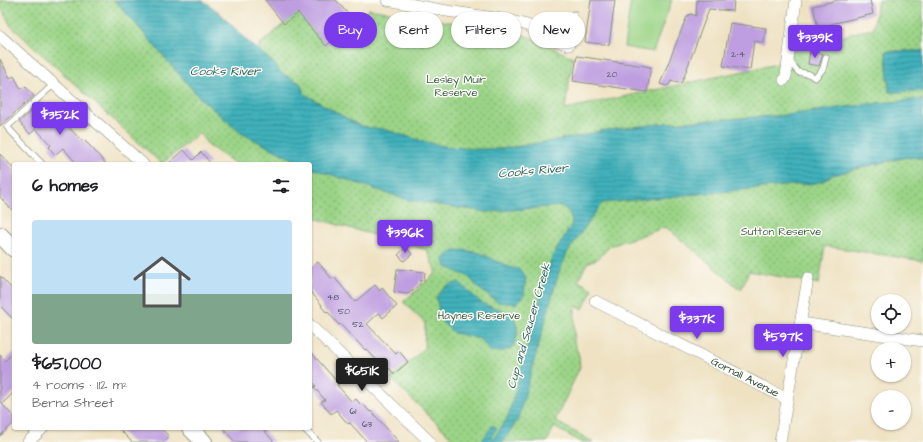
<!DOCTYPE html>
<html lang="en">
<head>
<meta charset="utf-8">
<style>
  body { margin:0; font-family:"Architects Daughter",sans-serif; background:#f2f2f2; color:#202124; height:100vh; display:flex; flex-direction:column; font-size:15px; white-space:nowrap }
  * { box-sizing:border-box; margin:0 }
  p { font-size:13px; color:#757577 }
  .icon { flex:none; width:22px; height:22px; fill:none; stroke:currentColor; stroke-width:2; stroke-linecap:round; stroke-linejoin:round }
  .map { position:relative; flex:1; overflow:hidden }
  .details { position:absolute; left:12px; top:162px; width:300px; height:268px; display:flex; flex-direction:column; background:#fff; border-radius:4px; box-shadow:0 1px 3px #0004 }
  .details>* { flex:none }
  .guide { position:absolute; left:324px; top:12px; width:380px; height:36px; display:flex; gap:8px }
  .tools { position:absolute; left:871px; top:294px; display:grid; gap:8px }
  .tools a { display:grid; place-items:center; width:40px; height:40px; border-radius:50%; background:#fff; box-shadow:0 1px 3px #0004; font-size:20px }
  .price { position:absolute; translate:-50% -34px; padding:0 9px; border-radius:4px; background:#7c3aed; color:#fff; font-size:13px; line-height:26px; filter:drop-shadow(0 1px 2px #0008) }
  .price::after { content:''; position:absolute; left:50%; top:24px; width:12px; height:9px; margin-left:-6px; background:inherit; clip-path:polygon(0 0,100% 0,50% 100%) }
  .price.current { background:#222; color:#fff }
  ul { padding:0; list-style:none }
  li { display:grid; align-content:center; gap:8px; height:212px; padding:0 20px }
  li+li { border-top:1px solid #e0e0e0 }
  li span { display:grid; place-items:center; height:124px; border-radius:4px; color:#555 }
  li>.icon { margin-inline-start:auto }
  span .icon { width:72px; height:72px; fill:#fffc; stroke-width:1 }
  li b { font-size:17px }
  h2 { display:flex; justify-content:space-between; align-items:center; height:48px; padding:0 20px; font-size:17px }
  .tag { padding:0 14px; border-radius:18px; background:#fff; box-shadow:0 1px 3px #0004; font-size:14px; line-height:36px }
  .tag.current { background:#7c3aed; color:#fff }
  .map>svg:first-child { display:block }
</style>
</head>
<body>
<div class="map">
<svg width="923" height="442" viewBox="0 0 923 442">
  <defs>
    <pattern id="park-dots" width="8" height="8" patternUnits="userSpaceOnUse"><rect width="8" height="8" fill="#9bd487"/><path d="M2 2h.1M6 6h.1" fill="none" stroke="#7ead6f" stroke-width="1.8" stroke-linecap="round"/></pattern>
    <pattern id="water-rules" width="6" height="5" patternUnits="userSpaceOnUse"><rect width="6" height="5" fill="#41b1bb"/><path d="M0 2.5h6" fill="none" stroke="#369199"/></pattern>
  </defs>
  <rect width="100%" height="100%" fill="#fdfcf7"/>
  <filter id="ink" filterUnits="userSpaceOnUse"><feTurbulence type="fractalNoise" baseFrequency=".025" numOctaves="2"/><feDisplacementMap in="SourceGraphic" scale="8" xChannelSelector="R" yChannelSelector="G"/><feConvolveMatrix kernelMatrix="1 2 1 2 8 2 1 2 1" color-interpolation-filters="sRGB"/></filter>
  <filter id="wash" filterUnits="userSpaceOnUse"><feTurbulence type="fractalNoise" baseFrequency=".012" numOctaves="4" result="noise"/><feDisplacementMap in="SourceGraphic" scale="16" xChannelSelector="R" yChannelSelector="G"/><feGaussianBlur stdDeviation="0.9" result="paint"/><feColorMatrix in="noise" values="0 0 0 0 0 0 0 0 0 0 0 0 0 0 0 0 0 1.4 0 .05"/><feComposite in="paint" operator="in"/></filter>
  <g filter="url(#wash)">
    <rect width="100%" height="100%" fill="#efe2c3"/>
    <!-- green -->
    <path fill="#9bd487" stroke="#5d885e" d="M631,0H672L653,52L624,47Z"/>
    <!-- park -->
    <path fill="url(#park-dots)" stroke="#5d885e" d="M0,0H115L199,97L241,133L303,164H236L209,146L199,133L162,164L11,26L0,6Z
      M878,0H923V51L886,52L889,92L923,91V99L869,104L787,115L668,123L600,131L581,136L502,149H478L449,147L425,142L383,129L370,128L358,125L308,96L303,91L300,83L279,72L277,66L260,52L259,45L298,12L326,46L355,22L369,9L519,33L543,43L567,55L573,56L565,109L777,64L787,63L790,44L815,48L852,33L873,29Z
      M906,157L923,158V261L825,246L819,284L749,271L741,290L666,227L610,246L599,258L587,263L578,281L593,289L583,309L575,306L574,342L579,356L580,367L555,421L593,442H581L554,427L547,442H456L391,379L424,349L425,323L403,302L436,273L427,250L310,217V167L408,200L486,212L815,183L825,180L832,175Z"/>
    <!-- water -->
    <path fill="url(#water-rules)" stroke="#307778" d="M115,0H202L219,12L246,40L277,66L279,72L300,83L303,91L308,96L358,125L370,128L383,129L425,142L449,147L478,149H502L581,136L600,131L668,123L787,115L869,104L923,99V158L906,157L863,167L832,175L825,180L815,183L603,203L599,207L567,253L558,275L518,419L503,442H481L493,425L497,428L491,437L493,439L507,419L511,406L550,263L553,255L572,224C572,216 568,209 561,206L486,212L408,200L311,168L310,164H303L241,133L199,97Z
      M886,51H923V91L889,92Z
      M463,250L480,253L511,268L519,269L526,278L524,295L516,304L498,302L478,288L469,277L446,267L444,260C449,252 453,251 463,250Z
      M459,282C467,289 474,297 482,303C490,308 501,308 508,313C518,319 520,334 514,344C509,353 499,352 490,351L480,339L454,333L441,321L436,297L446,286Z"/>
    <g id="blocks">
      <!-- building -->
      <path fill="#be9ee0" d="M265,0H336L355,22L326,46L298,13L284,24Z
        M591,0H615L609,45L585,42Z
        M697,0H734L733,11L709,9L682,82L678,83L671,81L669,85L666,86L660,84L687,16L691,14L696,16Z
        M838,0H870L873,14L818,27L813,6Z
        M730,23L766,28L764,43L754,41L750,70L723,66Z
        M810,51L823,54L819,66L808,64Z
        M577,56L651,67L647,92L573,81Z
        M0,59L10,78L14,76L21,89L25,86L34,96L0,126Z
        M40,103L42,106L44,104L57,118L59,117L82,141L84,140L93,149L106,164H77L63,148L55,155L49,147L51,145L36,129L30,134L19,122Z
        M184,150L193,160L201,152L211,164H168Z
        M0,154L14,169V212L0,197Z
        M406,247L412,254L404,261L398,255Z
        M318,262L332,279L334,277L355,302L375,285L380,291L382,288L397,306L383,318L379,313L367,324L396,354L399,351L408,362L394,374L389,368L386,370L366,349L365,350L353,337H352L340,324L339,325L327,311L326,312L321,306L322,305L310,291V269Z
        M397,269L425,272L424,281L420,280V284L408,294L394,292Z
        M0,276L14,291V320L0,306Z
        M310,351L339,384L337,385L352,402L356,399L361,405L363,404L370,412L371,411L399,442H367L350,423L348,424L336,410L331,414L321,402L325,400L314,387L316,386L310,379Z
        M14,352V392L2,404L14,417V423L0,436V355L5,361Z
        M118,428H160L169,436L164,442H132Z
        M223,428H262L274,442H235Z"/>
    </g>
  </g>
  <g filter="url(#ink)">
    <use href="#blocks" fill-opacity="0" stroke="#87907c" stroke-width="1"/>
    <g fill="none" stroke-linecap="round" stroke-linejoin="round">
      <defs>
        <path id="service" d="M569,45L574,14
          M790,61L798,72L809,74L815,78L823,69L826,57
          M42,164L7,127L54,84
          M303,428L318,442"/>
        <path id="minor" d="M387,0L447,11L508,20L527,25L546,37L569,45
          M0,36L143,164
          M784,80L786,76L796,0
          M595,301L787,399
          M801,323L923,341
          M310,325L430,442
          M28,442L43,428
          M780,442L808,278"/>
        <path id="secondary" d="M0,235L14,249
          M190,428L204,442"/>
      </defs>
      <!-- service casing -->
      <use href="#service" stroke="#87907c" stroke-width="7"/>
      <!-- minor casing -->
      <use href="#minor" stroke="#87907c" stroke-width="12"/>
      <!-- secondary casing -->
      <use href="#secondary" stroke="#87907c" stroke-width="18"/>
      <!-- service -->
      <use href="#service" stroke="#fff" stroke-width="5.5"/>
      <!-- minor -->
      <use href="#minor" stroke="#fff" stroke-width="11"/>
      <!-- secondary -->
      <use href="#secondary" stroke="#fff" stroke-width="16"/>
    </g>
  </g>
  <g text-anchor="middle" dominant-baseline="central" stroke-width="3" stroke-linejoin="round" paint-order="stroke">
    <!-- number labels -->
    <g font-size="9" fill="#47555f">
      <text x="738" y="54">2-4</text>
      <text x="612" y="74">20</text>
      <text x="333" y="297">48</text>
      <text x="344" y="311">50</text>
      <text x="358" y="324">52</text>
      <text x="353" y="411">61</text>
      <text x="367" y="424">63</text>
    </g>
    <!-- park labels -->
    <g font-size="11" fill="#3e6349" stroke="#fdfcf7">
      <text x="456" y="79">Lesley Muir<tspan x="456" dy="13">Reserve</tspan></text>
      <text x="781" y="231">Sutton Reserve</text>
      <text x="479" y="315">Haynes Reserve</text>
    </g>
    <!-- street labels -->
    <g font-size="11" fill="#1f3d34" stroke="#fdfcf7">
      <text transform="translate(745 377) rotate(27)">Gornall Avenue</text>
    </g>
    <!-- water labels -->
    <g font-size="12" font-style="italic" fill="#29605c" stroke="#fdfcf7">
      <text x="225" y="71">Cooks River</text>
      <text transform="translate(533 171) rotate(-5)">Cooks River</text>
      <text transform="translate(529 326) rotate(-74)">Cup and Saucer Creek</text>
    </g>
  </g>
</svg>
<div class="tools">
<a><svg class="icon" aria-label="locate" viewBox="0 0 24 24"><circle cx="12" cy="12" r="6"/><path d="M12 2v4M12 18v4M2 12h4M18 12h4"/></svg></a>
<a>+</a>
<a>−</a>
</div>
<b class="price" style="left:815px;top:59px">$339K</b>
<b class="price" style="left:60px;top:136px">$352K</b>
<b class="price" style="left:405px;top:254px">$396K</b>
<b class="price" style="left:697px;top:340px">$337K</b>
<b class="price" style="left:783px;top:358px">$597K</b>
<b class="price current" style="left:362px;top:392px">$651K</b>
<div class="guide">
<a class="tag current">Buy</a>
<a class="tag">Rent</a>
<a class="tag">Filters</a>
<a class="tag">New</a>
</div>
<section class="details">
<h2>6 homes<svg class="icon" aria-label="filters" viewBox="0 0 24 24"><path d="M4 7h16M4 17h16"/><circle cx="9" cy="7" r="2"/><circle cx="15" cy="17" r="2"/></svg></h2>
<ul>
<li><span style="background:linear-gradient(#bfe0f5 60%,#7fa58c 0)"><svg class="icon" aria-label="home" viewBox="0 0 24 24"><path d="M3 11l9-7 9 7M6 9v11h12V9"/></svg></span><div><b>$651,000</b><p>4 rooms · 112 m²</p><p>Berna Street</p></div></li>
</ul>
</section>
</div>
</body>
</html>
